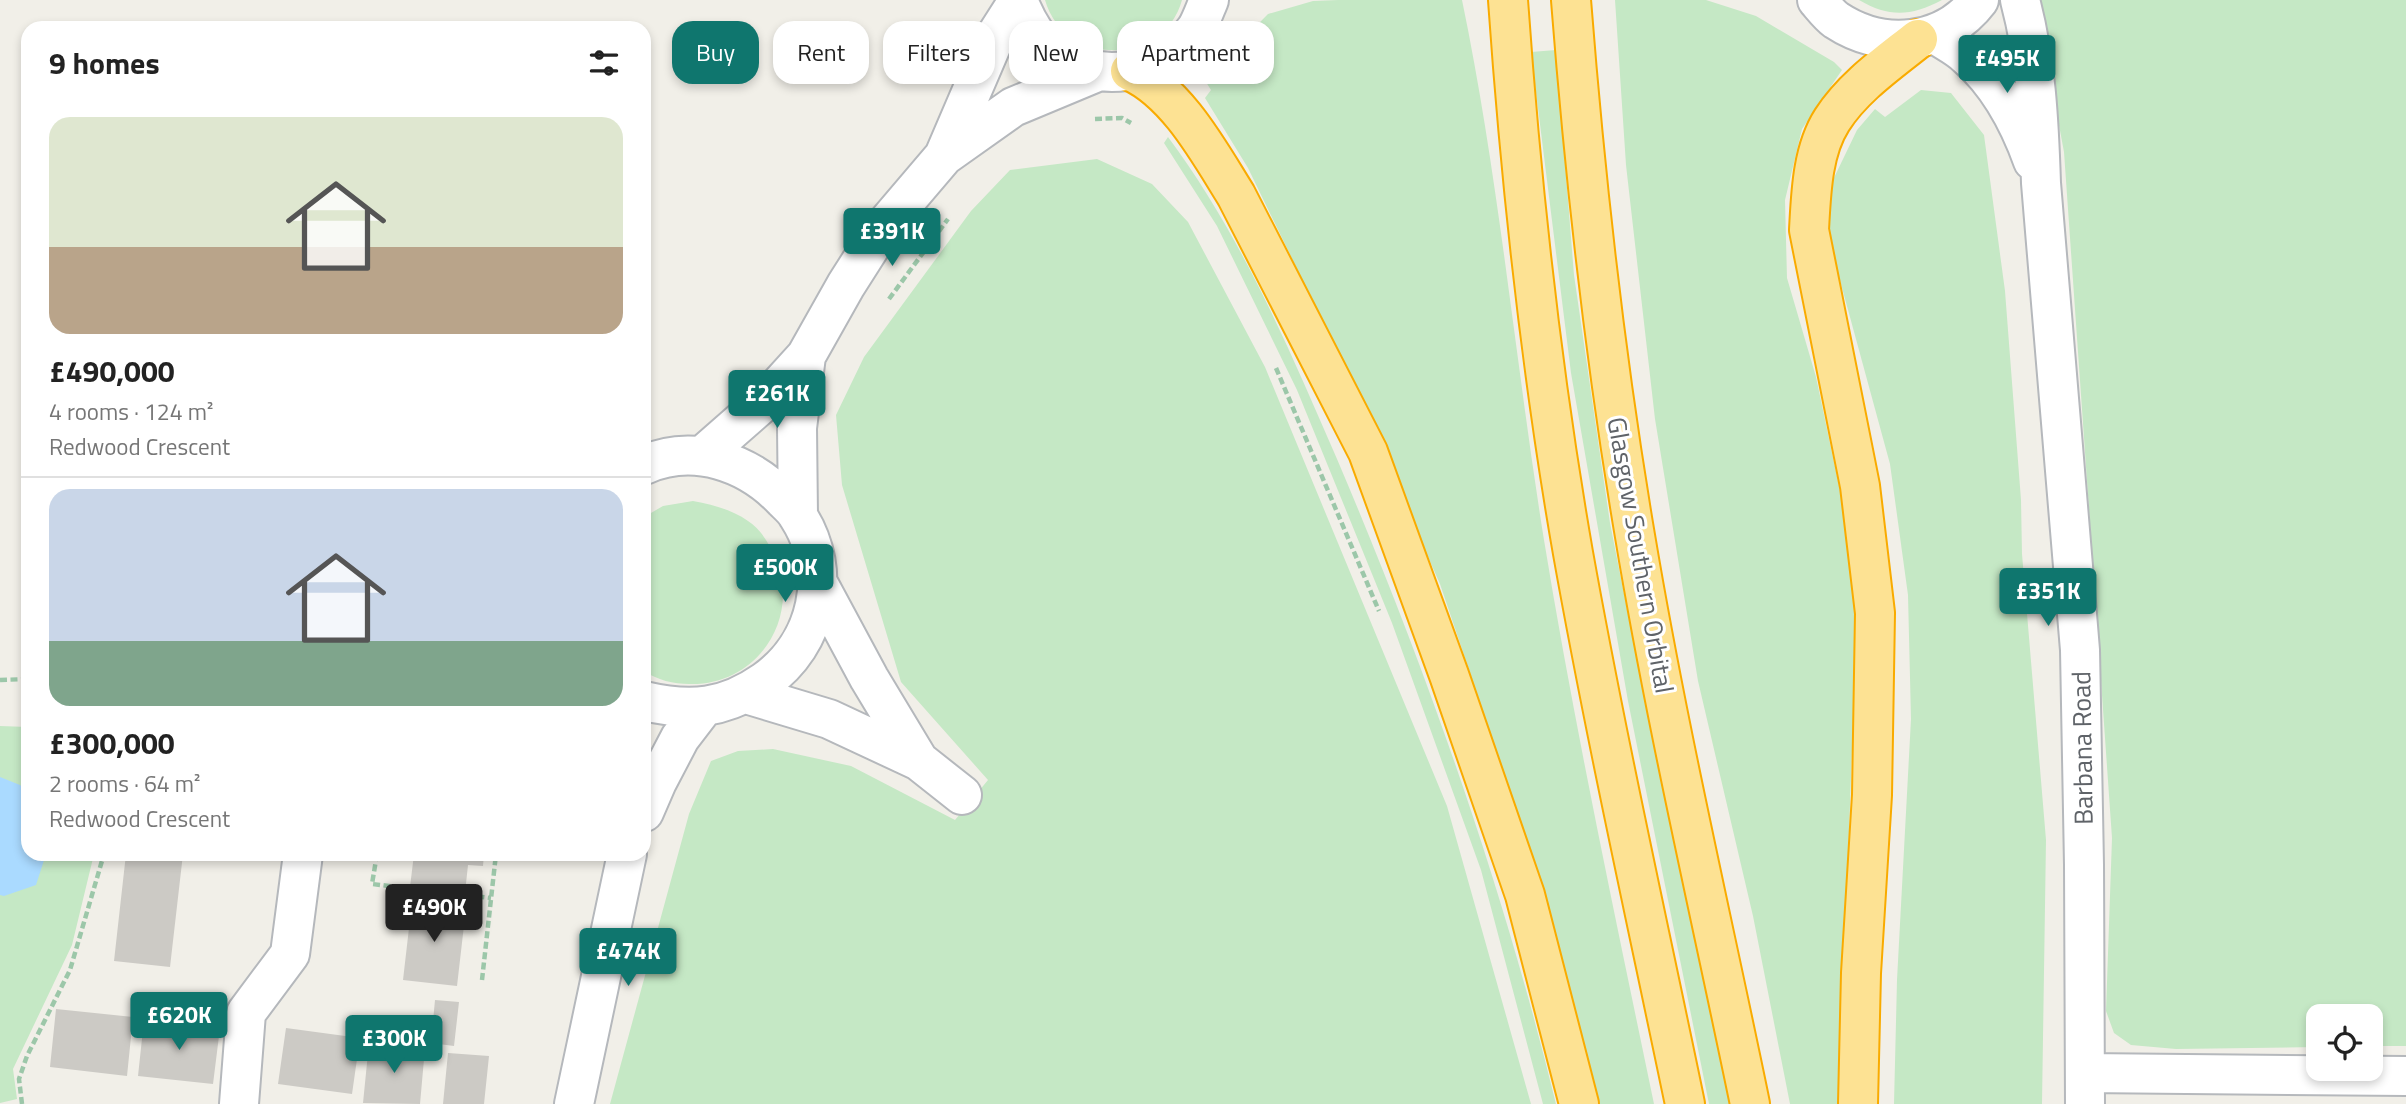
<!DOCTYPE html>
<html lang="en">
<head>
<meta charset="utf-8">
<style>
  body { margin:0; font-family:"Titillium Web",sans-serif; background:#f2f2f2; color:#222; height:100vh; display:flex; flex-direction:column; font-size:26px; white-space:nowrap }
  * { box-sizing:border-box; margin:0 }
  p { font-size:23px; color:#767676 }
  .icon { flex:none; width:38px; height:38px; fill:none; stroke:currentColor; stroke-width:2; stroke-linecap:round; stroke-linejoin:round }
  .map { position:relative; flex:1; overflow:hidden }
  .panel { position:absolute; left:21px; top:21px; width:630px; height:840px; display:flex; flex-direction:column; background:#fff; border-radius:21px; box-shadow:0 4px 10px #0003 }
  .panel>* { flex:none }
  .top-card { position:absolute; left:672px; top:21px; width:665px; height:63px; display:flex; gap:14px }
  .controls { position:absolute; left:2306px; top:1004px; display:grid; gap:14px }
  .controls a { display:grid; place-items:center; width:77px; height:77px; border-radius:14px; background:#fff; box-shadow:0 4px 10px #0003; font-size:35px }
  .price { position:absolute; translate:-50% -60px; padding:0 16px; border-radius:7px; background:#0f766e; color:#fff; font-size:23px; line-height:46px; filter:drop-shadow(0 2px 4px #0008) }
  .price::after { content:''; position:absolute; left:50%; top:42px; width:21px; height:16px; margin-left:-10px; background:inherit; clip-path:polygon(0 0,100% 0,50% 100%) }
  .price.active { background:#222; color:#fff }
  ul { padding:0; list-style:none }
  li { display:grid; align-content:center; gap:14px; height:371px; padding:0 28px }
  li+li { border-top:2px solid #e0e0e0 }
  li span { display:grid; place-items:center; height:217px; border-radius:21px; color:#555 }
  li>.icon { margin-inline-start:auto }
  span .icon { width:126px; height:126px; fill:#fffc; stroke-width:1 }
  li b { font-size:30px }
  h2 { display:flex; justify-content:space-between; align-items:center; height:84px; padding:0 28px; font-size:30px }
  .pill { padding:0 24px; border-radius:21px; background:#fff; box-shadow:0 4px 10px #0003; font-size:24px; line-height:63px }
  .pill.active { background:#0f766e; color:#fff }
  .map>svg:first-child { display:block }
</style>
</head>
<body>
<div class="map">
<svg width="2406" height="1104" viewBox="0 0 2406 1104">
  <rect width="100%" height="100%" fill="#f1efe8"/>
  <!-- green -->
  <path fill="#c5e8c5" d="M1045,0H1182C1164,67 1064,67 1045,0Z
    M1338,0H1462C1499,178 1515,360 1544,540C1575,729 1615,916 1654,1104H1597L1536,868L1440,584L1335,347L1248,168L1205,98L1211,90L1204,79L1268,14L1313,1Z
    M1615,0H1706L1756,16L1834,62L1842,70L1802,129L1785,200L1787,278L1816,377L1846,519L1857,614L1839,1104H1790L1753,916L1698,681L1655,419L1626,165Z
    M1859,0H1942C1911,16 1890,18 1859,0Z
    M2031,0H2406V1046H2371V1017H2319V1047L2176,1049L2131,1045L2114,1033L2106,1011L2112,838L2064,152L2045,50Z
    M1556,50L1574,275L1610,523L1662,786L1730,1104H1709L1628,701L1571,373L1531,52Z
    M1921,90L1951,93L1984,135L2005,291L2021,500L2022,554L2046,840L2042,1104H1894L1897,980L1911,719L1908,595L1890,464L1829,240L1831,184L1857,130L1875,109L1885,117Z
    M1168,137C1241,235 1289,348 1337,459C1426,668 1502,883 1556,1104H1543L1481,870L1392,623L1297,390L1217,226L1164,143Z
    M1097,159L1152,184L1188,222L1265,367L1447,806L1531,1104H610L689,814L711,761L738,751L773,749L851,766L955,820L988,780L901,682L842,485L836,415L864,357L971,211L1010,170Z
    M693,501C713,505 731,509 748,521C761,529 770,545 776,559C801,620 756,686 689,684C674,684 657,680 644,671V517L663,506Z
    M0,726L28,727V854H94L72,945L13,1069L17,1099L0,1103Z"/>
  <!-- water -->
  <path fill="#aadaff" d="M0,777L20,785L28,793V854H46L36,885L4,896L0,895Z"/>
  <!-- building -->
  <path fill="#cccac5" d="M126,854H183L170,967L114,961Z
    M414,854H484L483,866L468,865L465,893L410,887Z
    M412,902L466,908L457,986L403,980Z
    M435,1000L459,1002L454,1046L431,1043Z
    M56,1009L133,1017L127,1076L50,1067Z
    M144,1020L220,1028L213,1084L138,1076Z
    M286,1028L360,1038L352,1094L278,1084Z
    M369,1043L425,1048L420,1104L363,1103Z
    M448,1053L489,1056L484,1104H443Z"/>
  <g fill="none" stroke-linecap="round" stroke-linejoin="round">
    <defs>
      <path id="minor" d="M1018,0C1025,18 1034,36 1049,49C1094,87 1162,76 1196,29C1201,21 1205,9 1209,0
        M1817,0C1823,7 1829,15 1836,20C1883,51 1944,46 1979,0
        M2020,0C2036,60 2039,121 2041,183L2080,650L2084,865L2085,1104
        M1935,34C1945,41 1958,47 1967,56C1999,84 2019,122 2033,161
        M944,156L995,37L1018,1
        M702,456L767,399L806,356L846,285L881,230L944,156L1013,107L1097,72
        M644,465C694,443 748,462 784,500C789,505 795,510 798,516C834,572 818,643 765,681C725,709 691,712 644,701
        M798,515L797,428L806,356
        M819,585L869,678L919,761
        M746,694L829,719L919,761L962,795
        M644,812L657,782L680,738L703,708
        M2085,1073L2406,1076
        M239,1104L246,1013L290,954L303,854
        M574,1104L627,854"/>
      <path id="highway" d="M1508,0C1521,185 1541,370 1573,553C1606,737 1647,921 1685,1104
        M1571,0C1585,179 1605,359 1635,536C1667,727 1711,915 1750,1104
        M1130,71C1177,92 1209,152 1236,195L1368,452L1449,675L1525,895L1579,1104
        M1858,1104L1861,973L1872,795L1875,613L1860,486L1809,230C1811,194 1812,151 1832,120C1853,87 1888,63 1918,39"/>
    </defs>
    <!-- minor casing -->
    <use href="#minor" stroke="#b5b8bc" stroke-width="42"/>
    <!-- highway casing -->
    <use href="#highway" stroke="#f9ab00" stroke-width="42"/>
    <!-- path -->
    <path stroke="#9cc7a9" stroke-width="4.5" stroke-dasharray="7 3.5" stroke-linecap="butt" d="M1095,119L1122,118L1131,123
      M889,299L948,219
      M1276,368L1379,611
      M0,680L28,679
      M377,854L372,884L491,898
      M482,980L496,854
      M22,1104L19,1079L27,1056L70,970L104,854"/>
    <!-- minor -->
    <use href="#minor" stroke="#fff" stroke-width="38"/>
    <!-- highway -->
    <use href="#highway" stroke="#fde293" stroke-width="38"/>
  </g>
  <g text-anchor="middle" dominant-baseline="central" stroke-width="6" stroke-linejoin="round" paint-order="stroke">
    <!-- street labels -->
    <g font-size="26" fill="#5f6368" stroke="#fff">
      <text transform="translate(1641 555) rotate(80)">Glasgow Southern Orbital</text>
      <text transform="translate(2082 748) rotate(-91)">Barbana Road</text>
    </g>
  </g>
</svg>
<div class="controls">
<a><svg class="icon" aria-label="locate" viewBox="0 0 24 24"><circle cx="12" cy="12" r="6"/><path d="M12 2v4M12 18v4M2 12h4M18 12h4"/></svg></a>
</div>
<b class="price" style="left:2007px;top:95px">£495K</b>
<b class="price" style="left:892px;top:268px">£391K</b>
<b class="price" style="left:777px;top:430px">£261K</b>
<b class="price" style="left:785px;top:604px">£500K</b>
<b class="price" style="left:2048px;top:628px">£351K</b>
<b class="price active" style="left:434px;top:944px">£490K</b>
<b class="price" style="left:628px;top:988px">£474K</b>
<b class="price" style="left:179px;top:1052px">£620K</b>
<b class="price" style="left:394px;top:1075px">£300K</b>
<div class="top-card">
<a class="pill active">Buy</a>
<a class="pill">Rent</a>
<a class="pill">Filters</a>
<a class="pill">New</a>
<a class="pill">Apartment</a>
</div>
<section class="panel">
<h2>9 homes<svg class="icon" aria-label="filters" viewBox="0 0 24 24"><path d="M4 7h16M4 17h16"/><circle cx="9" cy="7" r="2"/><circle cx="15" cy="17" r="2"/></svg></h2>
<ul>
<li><span style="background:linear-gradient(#dfe7d0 60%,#b9a48a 0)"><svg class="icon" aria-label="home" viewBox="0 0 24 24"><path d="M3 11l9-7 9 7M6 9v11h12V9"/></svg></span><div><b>£490,000</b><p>4 rooms · 124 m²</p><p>Redwood Crescent</p></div></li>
<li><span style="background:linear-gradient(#c9d6e8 70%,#7fa58c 0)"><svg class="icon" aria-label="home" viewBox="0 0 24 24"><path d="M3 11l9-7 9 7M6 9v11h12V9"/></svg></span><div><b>£300,000</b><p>2 rooms · 64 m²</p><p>Redwood Crescent</p></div></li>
</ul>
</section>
</div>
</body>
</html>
